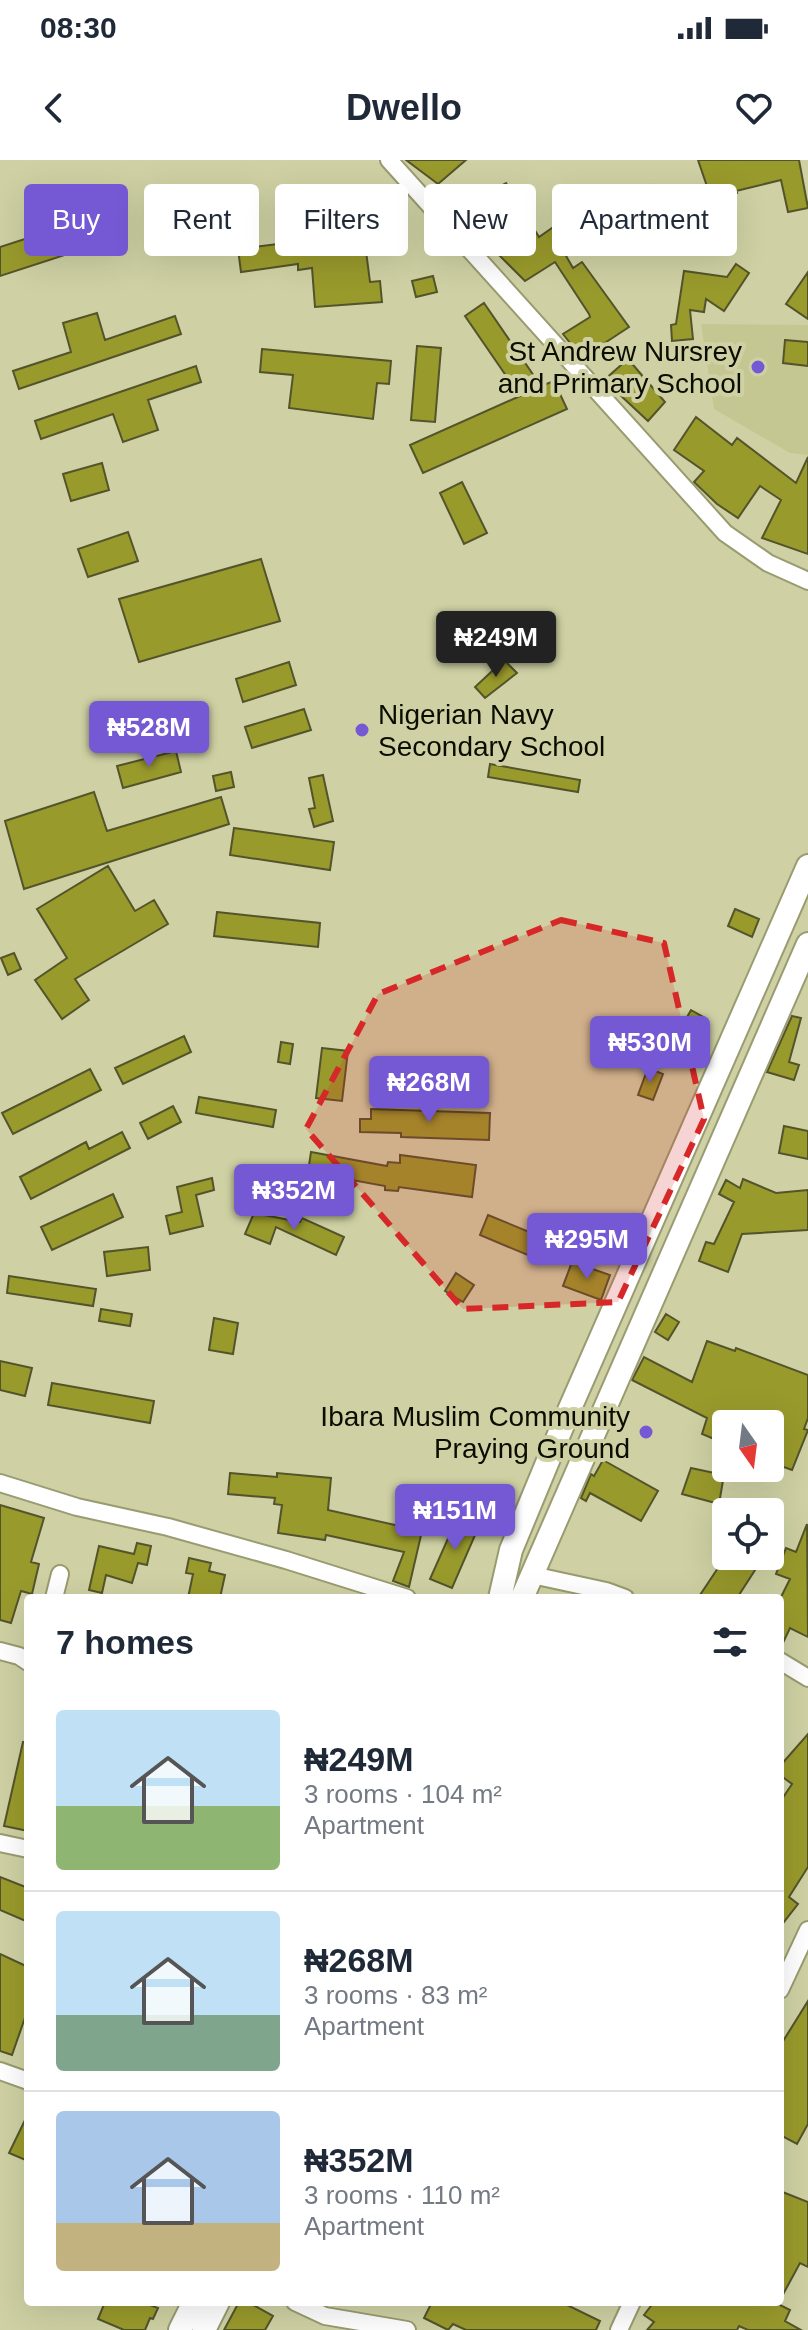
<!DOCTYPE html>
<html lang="en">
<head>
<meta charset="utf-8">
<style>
  body { margin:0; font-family:Helvetica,sans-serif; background:#f6f6f7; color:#1f2937; height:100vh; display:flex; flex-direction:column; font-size:30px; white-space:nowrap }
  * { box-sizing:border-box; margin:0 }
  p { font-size:26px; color:#747a83 }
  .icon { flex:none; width:44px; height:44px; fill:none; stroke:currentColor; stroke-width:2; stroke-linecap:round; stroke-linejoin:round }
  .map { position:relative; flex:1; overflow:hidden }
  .side { position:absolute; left:24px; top:1434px; width:760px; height:712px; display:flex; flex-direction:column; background:#fff; border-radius:8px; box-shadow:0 8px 32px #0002 }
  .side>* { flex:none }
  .banner { position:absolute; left:24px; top:24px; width:760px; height:72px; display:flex; gap:16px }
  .needle { width:52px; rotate:166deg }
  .buttons { position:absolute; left:712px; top:1250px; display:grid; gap:16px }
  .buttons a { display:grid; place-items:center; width:72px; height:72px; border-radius:8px; background:#fff; box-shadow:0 8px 32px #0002; font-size:40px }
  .price { position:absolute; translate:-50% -68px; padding:0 18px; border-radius:8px; background:#7559d4; color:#fff; font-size:26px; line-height:52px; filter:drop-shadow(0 2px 4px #0008) }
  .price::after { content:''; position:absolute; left:50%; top:48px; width:24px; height:18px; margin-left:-12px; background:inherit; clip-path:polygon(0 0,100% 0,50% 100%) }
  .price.active { background:#222; color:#fff }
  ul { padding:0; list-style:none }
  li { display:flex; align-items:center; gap:24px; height:200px; padding:0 32px }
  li+li { border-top:2px solid #e0e1e3 }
  li span { display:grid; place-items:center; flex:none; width:224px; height:160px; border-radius:8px; color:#555 }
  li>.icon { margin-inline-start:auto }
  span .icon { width:96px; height:96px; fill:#fffc; stroke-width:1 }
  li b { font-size:34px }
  h2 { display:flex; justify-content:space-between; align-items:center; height:96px; padding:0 32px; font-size:34px }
  .chip { padding:0 28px; border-radius:8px; background:#fff; box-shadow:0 8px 32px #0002; font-size:28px; line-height:72px }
  .chip.active { background:#7559d4; color:#fff }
  .status { display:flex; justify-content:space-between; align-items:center; height:56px; padding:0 40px; background:#fff; direction:ltr }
  .status svg { height:22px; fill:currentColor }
  header { display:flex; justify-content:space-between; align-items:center; height:104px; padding:0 32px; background:#fff; font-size:36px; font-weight:700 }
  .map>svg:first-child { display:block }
</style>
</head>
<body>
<div class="status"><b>08:30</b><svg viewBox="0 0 49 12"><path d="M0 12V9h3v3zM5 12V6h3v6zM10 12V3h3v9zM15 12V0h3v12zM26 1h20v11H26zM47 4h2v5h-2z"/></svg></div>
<header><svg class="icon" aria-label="back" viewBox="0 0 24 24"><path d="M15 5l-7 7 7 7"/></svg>Dwello<svg class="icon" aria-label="heart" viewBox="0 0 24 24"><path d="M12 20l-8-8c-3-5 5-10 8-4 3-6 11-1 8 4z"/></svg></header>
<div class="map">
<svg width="808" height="2170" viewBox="0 0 808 2170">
  <rect width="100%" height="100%" fill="#cfd1a4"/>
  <!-- built -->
  <path fill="#c5c793" d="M701,164L808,165V295L790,293L714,249Z"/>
  <!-- building -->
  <path fill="#999a2c" stroke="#53542b" stroke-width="2" d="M406,0H466L438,24Z
    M698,0H799L808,48L788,52L781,20L736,31L737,33L712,41Z
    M506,23L539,77L589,42L597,52L557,80L573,108L582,102L629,167L582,198L563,174L590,157L589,154L555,102L525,121L496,92L490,95L470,73L456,51Z
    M651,25L665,46L626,71L612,50Z
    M688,59L704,61L702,88L685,86Z
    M71,64L80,90L0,116V87Z
    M373,72L375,89L366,91L370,122L380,121L382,142L315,147L312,108L298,110V104L241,112L238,89Z
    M736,104L749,113L724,151L706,139L704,152L690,150L693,179L672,181L671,165L676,164L684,111L727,117Z
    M808,112V159L786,144Z
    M433,116L437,132L416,137L412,121Z
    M484,143L541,226L554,221L567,249L423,313L410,285L520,236L465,156Z
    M97,153L105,180L175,156L181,174L19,229L13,211L71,192L63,163Z
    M785,180L808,182V206L783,203Z
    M417,186L441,188L435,262L411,260Z
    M262,189L391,201L389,224L377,223L373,259L289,248L293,215L260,212Z
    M628,199L665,242L648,261L604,220Z
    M196,206L201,222L148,240L158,270L123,282L113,254L41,279L35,261Z
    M696,257L732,285L737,278L796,323L808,297V394L762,378L781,340L760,326L738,358L717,344L694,322L704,311L674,290Z
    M102,303L109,330L71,341L63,314Z
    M462,322L487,373L464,384L440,333Z
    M128,372L138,401L88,417L78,389Z
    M261,399L280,461L139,502L119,439Z
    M504,500L517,513L485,538L475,527Z
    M289,502L296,525L243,542L236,519Z
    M161,543L167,562L111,581L104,562Z
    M304,549L311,570L252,588L245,567Z
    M176,591L181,612L123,628L117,606Z
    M490,604L580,620L578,632L488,617Z
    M231,612L234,627L216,631L213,616Z
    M323,615L333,661L314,667L309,649L315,648L309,618Z
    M94,632L107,671L221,637L229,664L24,729L5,661Z
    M234,668L334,682L330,710L230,695Z
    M108,706L135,751L154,740L168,764L75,819L89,840L62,859L35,820L67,798L37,749Z
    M735,749L759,759L752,777L728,766Z
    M217,752L320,763L318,787L214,776Z
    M14,793L21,809L8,815L1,798Z
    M691,850L705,858L696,874L682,866Z
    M792,856L801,858L789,902L799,905L794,920L767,912Z
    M184,876L191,892L123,924L115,908Z
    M281,882L293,884L290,904L278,902Z
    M322,888L348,891L342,941L316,938Z
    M648,908L663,914L653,940L638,935Z
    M90,909L101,930L13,974L2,953Z
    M199,937L276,950L273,967L196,953Z
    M173,946L181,962L148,979L140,963Z
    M371,949L490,953L489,980L401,977V973L360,972V959H371Z
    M784,966L808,971V999L779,993Z
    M122,972L130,988L31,1039L20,1017L86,982L89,989Z
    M311,992L387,1006L388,1002L400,1003V995L476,1005L472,1037L399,1027L398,1031L385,1030V1026L308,1012Z
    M212,1018L214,1030L196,1035L203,1066L170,1074L166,1056L182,1052L177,1027Z
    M743,1019L776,1033L808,1030V1070L742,1074L728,1112L699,1101L706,1082L714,1084L734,1042L719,1034L726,1020L740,1028Z
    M113,1034L123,1057L52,1090L41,1067Z
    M254,1053L300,1062L302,1058L344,1077L336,1095L276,1067L270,1084L245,1074Z
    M488,1055L544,1078L535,1098L480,1075Z
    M148,1087L150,1110L107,1116L104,1092Z
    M572,1102L610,1115L601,1140L563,1126Z
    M456,1113L474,1125L463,1142L445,1131Z
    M9,1116L96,1129L93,1146L7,1133Z
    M101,1149L132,1154L130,1166L99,1161Z
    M666,1154L679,1162L668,1180L655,1172Z
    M214,1158L238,1163L233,1194L209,1190Z
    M707,1181L735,1191L736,1188L808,1215V1258L804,1269L808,1270L792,1310L770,1302V1264H726V1284L702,1274L707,1258L632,1220L644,1197L692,1222Z
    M0,1201L32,1208L25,1236L0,1230Z
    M52,1223L154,1241L150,1263L48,1245Z
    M603,1300L658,1331L641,1361L590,1333L586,1341L581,1338L591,1314L594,1316Z
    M691,1308L724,1315L719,1344L682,1334Z
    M230,1313L277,1317V1313L331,1318L328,1350L422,1371L409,1427L393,1421L404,1392L326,1375L325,1380L278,1373L282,1345L274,1344L275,1338L228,1334Z
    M0,1345L44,1358L31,1402L39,1404L32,1434L21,1431L11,1463L0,1460Z
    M458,1356L479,1366L452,1428L430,1419Z
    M807,1364L808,1477L790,1468L780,1489V1439L790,1419L776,1414L786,1388L796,1392Z
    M137,1383L151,1386L147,1405L138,1403L132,1423L106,1415L102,1433L89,1430L99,1386L134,1394Z
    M726,1396H741L757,1407L737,1438H698Z
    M189,1398L211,1403L209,1411L225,1415L220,1438H188L193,1414L186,1413Z
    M808,1574V1707L789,1737L798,1744L780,1767V1642L792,1624L780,1615V1606Z
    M23,1582L28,1583V1671L4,1666Z
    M0,1717L28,1728V1762L0,1750Z
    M0,1794L28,1807V1849L12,1895L0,1891Z
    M808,1841V1964L797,1984L780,1975V1886Z
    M28,1954V2001L9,1993Z
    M780,2031L808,2042V2107L800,2103L780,2140Z
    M105,2142H142L158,2148L153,2159L150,2158L145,2170H124L98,2159Z
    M239,2142H248L273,2156L265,2170H224Z
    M432,2142H561L600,2161L596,2170H466L453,2164L448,2170L424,2158Z
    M654,2142H774L790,2150L785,2161L801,2170H748L739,2166L737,2170H647L654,2162L644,2155Z"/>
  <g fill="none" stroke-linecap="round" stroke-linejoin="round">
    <defs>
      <path id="minor" d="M389,0L725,373L768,403L808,421
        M0,1323L77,1347L168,1367L286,1400L407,1438
        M532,1415L606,1431L625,1438
        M54,1438L60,1414
        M0,1491L19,1496L28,1502
        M780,1501L808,1518
        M0,1683L28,1689
        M780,1830L808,1770
        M0,1911L28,1921
        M295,2142L325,2156L407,2170
        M619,2170L632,2142"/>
      <path id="secondary" d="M500,1438L511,1390L567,1255L808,706
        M522,1438L808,784
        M180,2170L194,2142
        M204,2170L218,2142"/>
    </defs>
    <!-- minor casing -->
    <use href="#minor" stroke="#999b70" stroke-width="20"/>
    <!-- secondary casing -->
    <use href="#secondary" stroke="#999b70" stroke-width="26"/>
    <!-- minor -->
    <use href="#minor" stroke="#fff" stroke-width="16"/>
    <!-- secondary -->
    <use href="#secondary" stroke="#fff" stroke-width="22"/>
  </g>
  <!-- marked area -->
  <path fill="#d62828" fill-opacity="0.2" stroke="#d62828" stroke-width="6" stroke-dasharray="16 10" stroke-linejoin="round" d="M561,760L664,783L704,959L618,1142L463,1149L306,969L378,834Z"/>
  <!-- markers -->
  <g fill="#7559d4" stroke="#cfd1a4" stroke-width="3">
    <circle cx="758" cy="207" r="8"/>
    <circle cx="362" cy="570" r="8"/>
    <circle cx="646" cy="1272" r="8"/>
  </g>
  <g text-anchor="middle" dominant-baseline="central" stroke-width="8" stroke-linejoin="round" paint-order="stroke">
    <!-- poi labels -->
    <g font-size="28" fill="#0c0d01" stroke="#cfd1a4" text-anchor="end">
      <text x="742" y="191">St Andrew Nursrey<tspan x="742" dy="32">and Primary School</tspan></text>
      <text x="378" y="554" text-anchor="start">Nigerian Navy<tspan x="378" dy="32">Secondary School</tspan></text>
      <text x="630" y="1256">Ibara Muslim Community<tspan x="630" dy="32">Praying Ground</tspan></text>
    </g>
  </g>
</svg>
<div class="buttons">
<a><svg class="needle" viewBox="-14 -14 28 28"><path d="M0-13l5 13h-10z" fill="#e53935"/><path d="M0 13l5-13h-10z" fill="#747a83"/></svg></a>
<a><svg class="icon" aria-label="locate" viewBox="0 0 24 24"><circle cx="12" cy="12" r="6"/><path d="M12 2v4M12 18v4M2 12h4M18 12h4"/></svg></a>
</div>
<b class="price active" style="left:496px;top:519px">₦249M</b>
<b class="price" style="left:149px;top:609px">₦528M</b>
<b class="price" style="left:650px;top:924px">₦530M</b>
<b class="price" style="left:429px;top:964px">₦268M</b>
<b class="price" style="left:294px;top:1072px">₦352M</b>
<b class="price" style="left:587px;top:1121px">₦295M</b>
<b class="price" style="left:455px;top:1392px">₦151M</b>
<div class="banner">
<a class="chip active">Buy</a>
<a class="chip">Rent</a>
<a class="chip">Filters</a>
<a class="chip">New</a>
<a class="chip">Apartment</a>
</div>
<section class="side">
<h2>7 homes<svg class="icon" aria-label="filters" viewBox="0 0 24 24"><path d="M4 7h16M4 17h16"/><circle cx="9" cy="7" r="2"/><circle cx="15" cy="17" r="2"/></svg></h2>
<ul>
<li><span style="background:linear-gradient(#bfe0f5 60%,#8fb573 0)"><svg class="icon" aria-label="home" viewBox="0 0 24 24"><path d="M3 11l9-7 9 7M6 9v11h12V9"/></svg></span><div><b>₦249M</b><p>3 rooms · 104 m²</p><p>Apartment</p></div></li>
<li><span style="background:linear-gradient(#bfe0f5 65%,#7fa58c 0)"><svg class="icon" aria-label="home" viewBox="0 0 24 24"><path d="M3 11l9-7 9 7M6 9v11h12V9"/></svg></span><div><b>₦268M</b><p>3 rooms · 83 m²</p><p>Apartment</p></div></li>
<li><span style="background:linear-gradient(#a9c7e8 70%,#c2b280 0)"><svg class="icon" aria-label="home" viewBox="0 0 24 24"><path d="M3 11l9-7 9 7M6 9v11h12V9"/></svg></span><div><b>₦352M</b><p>3 rooms · 110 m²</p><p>Apartment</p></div></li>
</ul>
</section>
</div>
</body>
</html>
